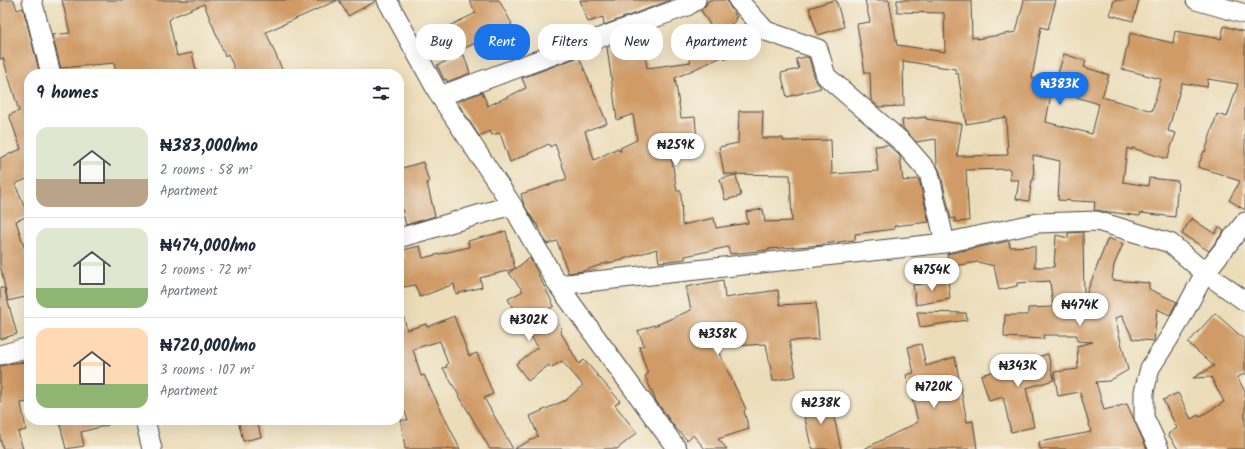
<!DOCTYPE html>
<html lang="en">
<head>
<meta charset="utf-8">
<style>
  body { margin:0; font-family:Kalam,sans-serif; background:#f2f2f3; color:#1f2937; height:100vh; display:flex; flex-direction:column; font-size:15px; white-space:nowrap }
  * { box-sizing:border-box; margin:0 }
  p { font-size:13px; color:#747a83 }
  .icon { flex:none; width:22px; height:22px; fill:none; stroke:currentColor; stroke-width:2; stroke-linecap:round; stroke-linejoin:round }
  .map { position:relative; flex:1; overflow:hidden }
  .sheet { position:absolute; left:24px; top:69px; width:380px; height:356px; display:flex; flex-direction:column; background:#fff; border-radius:16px; box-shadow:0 4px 16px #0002 }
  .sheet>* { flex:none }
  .top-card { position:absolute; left:416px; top:24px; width:380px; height:36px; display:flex; gap:8px }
  .price { position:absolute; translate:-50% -34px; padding:0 9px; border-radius:14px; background:#fff; color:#222; font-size:13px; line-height:26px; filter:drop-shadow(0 1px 2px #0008) }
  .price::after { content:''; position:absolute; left:50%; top:24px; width:12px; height:9px; margin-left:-6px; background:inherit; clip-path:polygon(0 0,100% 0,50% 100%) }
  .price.selected { background:#1a73e8; color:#fff }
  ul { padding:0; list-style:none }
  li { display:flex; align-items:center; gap:12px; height:100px; padding:0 12px }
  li+li { border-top:1px solid #e0e1e3 }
  li span { display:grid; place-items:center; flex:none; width:112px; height:80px; border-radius:12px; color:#555 }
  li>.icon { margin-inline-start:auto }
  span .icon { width:48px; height:48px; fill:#fffc; stroke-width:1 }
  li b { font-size:17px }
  h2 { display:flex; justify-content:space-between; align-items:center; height:48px; padding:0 12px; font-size:17px }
  .pill { padding:0 14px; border-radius:16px; background:#fff; box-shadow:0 4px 16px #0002; font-size:14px; line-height:36px }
  .pill.selected { background:#1a73e8; color:#fff }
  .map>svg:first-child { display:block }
</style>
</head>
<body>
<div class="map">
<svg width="1245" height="449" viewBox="0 0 1245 449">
  <rect width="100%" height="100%" fill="#f7f3e8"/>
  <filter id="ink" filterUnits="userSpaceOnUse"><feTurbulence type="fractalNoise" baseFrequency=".025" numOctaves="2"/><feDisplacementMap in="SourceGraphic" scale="8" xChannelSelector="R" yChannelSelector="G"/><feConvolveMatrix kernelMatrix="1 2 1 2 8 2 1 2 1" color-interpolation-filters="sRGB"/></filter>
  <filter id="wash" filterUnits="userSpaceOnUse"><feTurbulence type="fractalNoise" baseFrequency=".012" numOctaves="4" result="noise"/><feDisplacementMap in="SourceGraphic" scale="16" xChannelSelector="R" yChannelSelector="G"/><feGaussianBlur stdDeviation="0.9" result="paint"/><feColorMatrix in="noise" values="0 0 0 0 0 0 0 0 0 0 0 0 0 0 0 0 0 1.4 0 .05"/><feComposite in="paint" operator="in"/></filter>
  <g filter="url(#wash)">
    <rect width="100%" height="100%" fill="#ecddb9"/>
    <g id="blocks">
      <!-- building -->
      <path fill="#d09b66" d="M0,0H14L17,10L23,8L40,74H29V178L15,184L28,216L16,221L29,262V296L8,301L0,265V158L21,149L9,115L19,111L3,58L0,59Z
        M62,0H338L266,32L284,74H237L228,54L225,56L204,4L172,17V18L169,20L177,56L192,53L197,74H116L114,63L61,68L52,35L70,33Z
        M339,0H376V1L348,16Z
        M469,0H499L512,24L510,25L519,42L493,55L484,39L454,53L443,29L476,13Z
        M580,0H671L604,25L603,17L588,22Z
        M709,0H727L730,7L737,17L735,18L736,21L715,33L701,10L706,5L707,2Z
        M834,0H836L844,27L818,35L809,8Z
        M865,0H889L897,45L945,52L944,13L897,12V0H971L972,38L977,37V39L1016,32L1024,0H1056L1048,29L1041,27L1032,78L1053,82L1046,122L1092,134L1099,104L1053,90L1064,54L1086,61L1084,67L1109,75L1102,97L1152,111L1161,79L1122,69L1130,33L1173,43L1175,31L1221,39L1224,26L1245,32V210L1229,200L1240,181L1227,177V176L1198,167L1204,151L1205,152L1217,114L1227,117L1238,84L1208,79L1207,87L1182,83L1168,131L1176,133L1167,159L1132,148V150L1127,148L1123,182L1148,186L1149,178L1178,181L1175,217L1141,213L1140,216L1094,210L1095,202L1058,200L1060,161L1033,155L1034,180H1032L1029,201L1016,199L1019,180H1010V169L966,170L969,221L955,222V218L951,219L940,171L937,166L936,139L916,142L903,128L902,120L926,117V119L962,124L957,156H965L1008,155L1006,117L966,124L958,73L956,74L955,69L903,61L904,106L879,107L871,100L870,73H865L857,24L870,22Z
        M1114,0H1139L1133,21L1110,15Z
        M721,31L724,36L741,31L749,47L725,59L724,56L675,78L681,118L695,117L697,142L669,144L677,191H681L682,225L714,218L716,228L748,223L746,212L763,209L765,222L792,221L790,175L724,174L719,147L738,143L739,111H763L762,138H783V141L831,140L832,174L878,171L875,146L888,145L900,156L903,181L919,179L929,222L894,226L895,229L855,234V240L823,244V245L769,249V250L730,254L728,247L685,256V259L659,262L657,249L623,259V260L603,264L583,271L568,273L557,241L547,244L537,224H536L524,205L521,194L567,179L555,144L550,147L549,144L510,162L500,133L492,135L490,131L479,136L457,102L482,92L488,106L526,88L522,78L579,57L607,123L585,131L594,160L618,148L619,151H621L620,148L637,140L633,114L617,120L607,47L642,34L647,68L691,62L685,46Z
        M464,55L470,73L447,82L446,79L444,80L437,65Z
        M806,57L809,58L815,79L821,88L787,97L781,73L799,69L796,59Z
        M423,162L429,182L427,183L435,216L406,225L399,197V169Z
        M736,175L741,196L725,200L720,179Z
        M1191,218L1215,234L1219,227L1224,231L1209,251L1182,234Z
        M506,231L515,269L530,258L554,306L549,309L562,329L560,331L579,364L584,360L620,401L615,405L637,433L617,449H514L538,436L530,416L566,400L583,385L562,361L550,368L549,365L528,381L516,364L538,347L522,323L521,324L508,299L523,291L509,273L514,269L480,278L482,287L456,294L454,284L420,297L415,285L399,288V259L405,258L403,250L420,246L423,258L469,247L468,241Z
        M1083,232L1084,300L1108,238L1123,244L1114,265L1112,280L1149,283V289L1177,302L1170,315L1157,309L1154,341L1133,339L1122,316L1115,318L1128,370L1109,381L1096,382L1104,410L1127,404L1147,449H1040L1039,442L1091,432L1080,392L1058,396L1054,372L1078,369L1077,346L1093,342L1077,341V335H1043L1044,339L1004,337L1005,315H1028V308L1053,307L1050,281L1017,283V286L999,290L994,266L978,262L949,267L947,254L1009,241L1010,247L1035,246V267H1054L1056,235L1068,238V233Z
        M723,280L725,298L778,290L780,305L816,303L819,339L789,341L796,376L773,381L766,344L716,347L746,409L744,411L749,429L718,439L727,449H705L693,435L687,440L674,426L656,401L645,376L648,374L639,347L644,345L638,331L654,325V326L691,310L686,287Z
        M948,280L950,299L916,305L913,285Z
        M0,288H4L17,334L0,339Z
        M917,312L966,313L967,320L920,327Z
        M1215,313L1245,340V374L1237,377L1245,391V449H1178L1168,434L1177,428L1163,400L1178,393L1191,419L1198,415L1199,417L1224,402L1211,377L1193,378L1214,366L1188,343Z
        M399,315H403L407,330L426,324L427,327L454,316L469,356L477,353L493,394L484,398L513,449H490L443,368L447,367L446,365L448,364L440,341L413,349L421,376L424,375L460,449H405L401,420H408L399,395Z
        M921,344L926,366L955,357L967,422L973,421L977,449H864L918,422L906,375L914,373L908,347Z
        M1048,354L1054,380L1026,388L1034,427L1011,432L1003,397L989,401L981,375L1013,366L1012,364Z
        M29,362V402L21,403L26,430L18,432L23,449H3L0,438V366L14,363Z
        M830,399L841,449H813L810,442L802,405Z
        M59,420H107L108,425L81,432L84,446L66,449Z
        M238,420H257L261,437L243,441Z"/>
    </g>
  </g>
  <g filter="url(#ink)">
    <use href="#blocks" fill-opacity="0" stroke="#484640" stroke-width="1"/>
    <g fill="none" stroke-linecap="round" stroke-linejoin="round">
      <defs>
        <path id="minor" d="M32,0L51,74
          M387,0L440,96L512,205L558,285L677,449
          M738,0L766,31L818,49L826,76L903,143L929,173L945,243
          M1196,0L1245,14
          M440,96L687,6L696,0
          M399,238L512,205
          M558,285L945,243L1038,223L1097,221L1170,243L1205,273L1245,301
          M0,355L29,347
          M145,420L152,449
          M1159,449L1144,417V392L1150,368L1176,327L1205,273L1245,222"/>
      </defs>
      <!-- minor casing -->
      <use href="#minor" stroke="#484640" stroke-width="21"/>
      <!-- minor -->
      <use href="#minor" stroke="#fff" stroke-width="19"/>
    </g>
  </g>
</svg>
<b class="price selected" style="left:1060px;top:106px">₦383K</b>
<b class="price" style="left:676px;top:167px">₦259K</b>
<b class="price" style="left:932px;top:292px">₦754K</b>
<b class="price" style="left:1080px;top:327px">₦474K</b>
<b class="price" style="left:529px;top:342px">₦302K</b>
<b class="price" style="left:718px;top:356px">₦358K</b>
<b class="price" style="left:1018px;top:388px">₦343K</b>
<b class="price" style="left:934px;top:409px">₦720K</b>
<b class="price" style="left:821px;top:425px">₦238K</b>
<div class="top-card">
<a class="pill">Buy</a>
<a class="pill selected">Rent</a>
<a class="pill">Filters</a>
<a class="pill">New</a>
<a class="pill">Apartment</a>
</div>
<section class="sheet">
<h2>9 homes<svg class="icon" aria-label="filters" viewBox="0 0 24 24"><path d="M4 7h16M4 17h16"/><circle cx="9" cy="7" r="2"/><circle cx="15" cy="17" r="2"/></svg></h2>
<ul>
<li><span style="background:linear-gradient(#dfe7d0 65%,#b9a48a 0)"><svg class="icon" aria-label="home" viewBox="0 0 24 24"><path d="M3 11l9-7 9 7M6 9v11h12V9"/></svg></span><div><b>₦383,000/mo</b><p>2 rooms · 58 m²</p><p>Apartment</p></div></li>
<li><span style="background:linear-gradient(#dfe7d0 75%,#8fb573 0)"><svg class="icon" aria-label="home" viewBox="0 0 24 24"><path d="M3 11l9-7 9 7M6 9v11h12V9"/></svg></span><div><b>₦474,000/mo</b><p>2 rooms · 72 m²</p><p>Apartment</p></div></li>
<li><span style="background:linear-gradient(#ffd9b3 70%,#8fb573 0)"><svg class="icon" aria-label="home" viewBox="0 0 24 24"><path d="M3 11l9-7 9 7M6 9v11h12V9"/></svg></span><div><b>₦720,000/mo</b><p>3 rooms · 107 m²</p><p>Apartment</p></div></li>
</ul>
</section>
</div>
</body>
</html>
